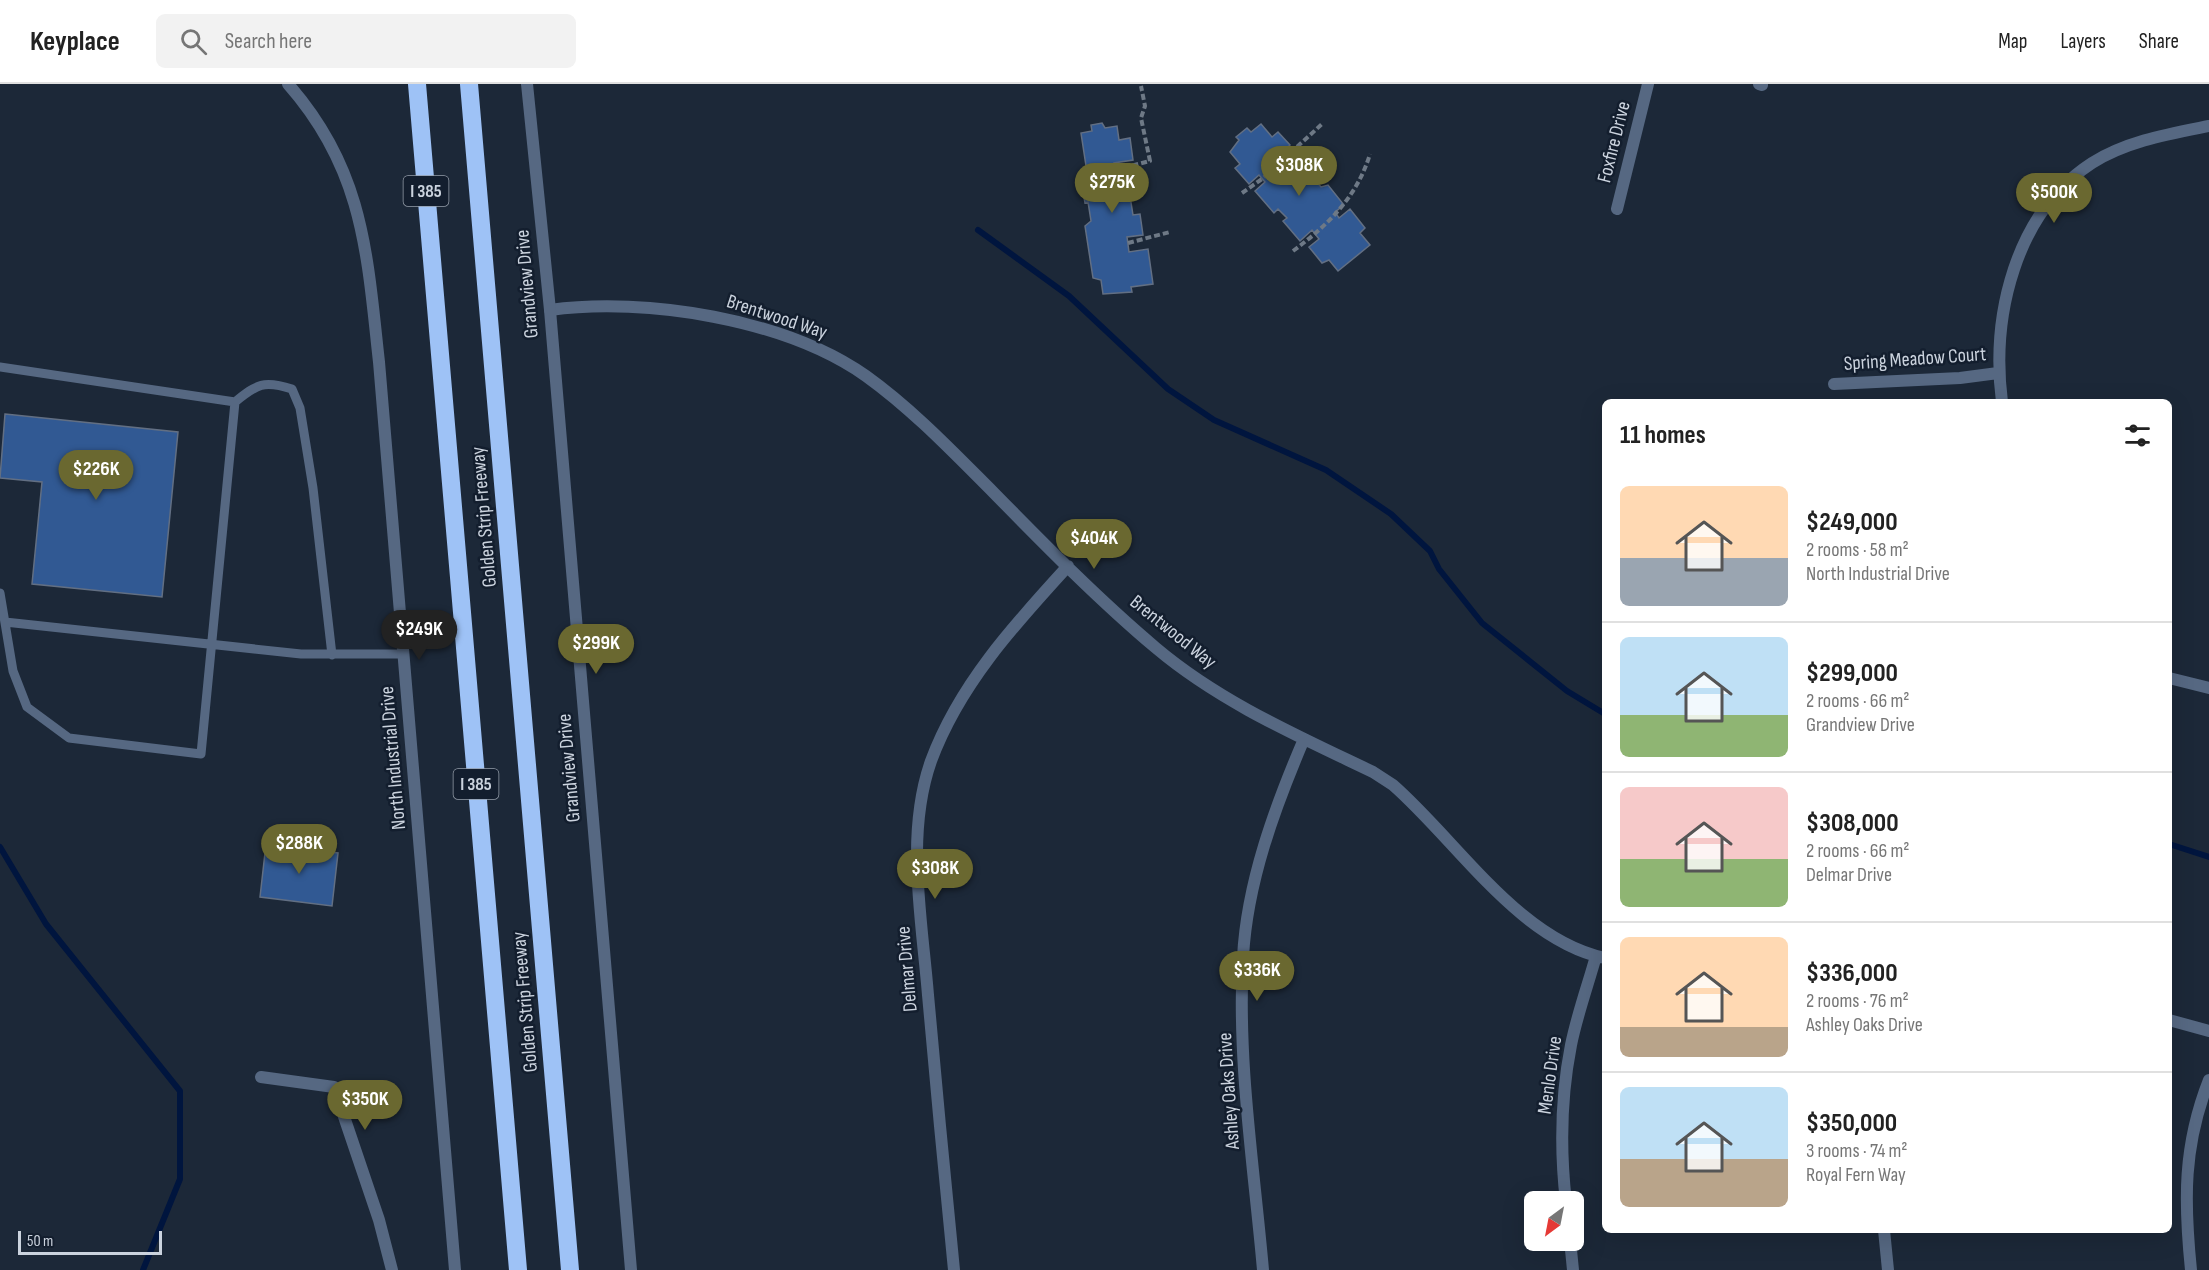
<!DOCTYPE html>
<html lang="en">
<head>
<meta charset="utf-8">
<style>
  body { margin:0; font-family:"Sofia Sans Condensed",sans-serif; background:#f2f2f2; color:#222; height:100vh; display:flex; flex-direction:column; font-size:22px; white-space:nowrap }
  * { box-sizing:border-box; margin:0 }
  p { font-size:20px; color:#767676 }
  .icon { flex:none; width:33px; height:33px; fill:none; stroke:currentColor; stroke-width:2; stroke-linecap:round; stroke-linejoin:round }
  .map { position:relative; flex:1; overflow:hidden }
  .details { position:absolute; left:1602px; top:315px; width:570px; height:834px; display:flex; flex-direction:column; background:#fff; border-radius:9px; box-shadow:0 6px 24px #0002 }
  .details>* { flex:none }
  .needle { width:39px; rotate:212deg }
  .controls { position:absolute; left:1524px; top:1107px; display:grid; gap:12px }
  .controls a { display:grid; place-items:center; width:60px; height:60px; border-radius:9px; background:#fff; box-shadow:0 6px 24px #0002; font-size:30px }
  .scale { position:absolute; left:18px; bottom:15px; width:144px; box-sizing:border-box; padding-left:6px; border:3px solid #cbd3de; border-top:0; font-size:16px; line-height:21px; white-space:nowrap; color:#cbd3de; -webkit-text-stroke:4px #131e2e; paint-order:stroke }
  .price { position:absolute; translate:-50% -51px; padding:0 14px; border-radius:21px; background:#6a6830; color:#fff; font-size:20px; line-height:39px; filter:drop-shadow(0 2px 3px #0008) }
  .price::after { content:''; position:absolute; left:50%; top:36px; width:18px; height:14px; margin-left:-9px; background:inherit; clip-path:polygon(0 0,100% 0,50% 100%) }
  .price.on { background:#222; color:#fff }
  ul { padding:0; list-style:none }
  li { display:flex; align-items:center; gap:18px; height:150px; padding:0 18px }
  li+li { border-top:2px solid #e0e0e0 }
  li span { display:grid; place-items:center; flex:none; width:168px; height:120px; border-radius:9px; color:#555 }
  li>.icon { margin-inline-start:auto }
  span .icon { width:72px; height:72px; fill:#fffc; stroke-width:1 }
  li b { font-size:26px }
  h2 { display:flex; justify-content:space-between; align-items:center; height:72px; padding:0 18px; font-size:26px }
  header { display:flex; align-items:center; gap:36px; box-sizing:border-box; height:84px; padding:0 30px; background:#fff; border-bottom:2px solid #e0e0e0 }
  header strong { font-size:28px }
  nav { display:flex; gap:33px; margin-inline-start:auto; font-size:21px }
  .search { width:420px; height:54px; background:#f2f2f2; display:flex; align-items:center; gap:15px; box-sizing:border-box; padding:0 21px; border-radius:9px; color:#767676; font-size:22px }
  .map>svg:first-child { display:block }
</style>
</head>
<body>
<header>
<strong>Keyplace</strong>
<div class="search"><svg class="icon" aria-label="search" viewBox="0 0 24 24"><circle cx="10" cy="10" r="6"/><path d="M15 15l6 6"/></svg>Search here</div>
<nav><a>Map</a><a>Layers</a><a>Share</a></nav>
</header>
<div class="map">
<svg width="2209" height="1186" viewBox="0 0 2209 1186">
  <rect width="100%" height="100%" fill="#1c2838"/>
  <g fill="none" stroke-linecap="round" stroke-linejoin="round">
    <!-- stream -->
    <path stroke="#00153e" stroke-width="6" d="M978,146L1069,212L1168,305L1214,336L1326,386L1391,430L1430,467L1439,485L1482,539L1567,607L1605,630
      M2169,760L2209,773
      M0,763L46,840L180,1007V1095L143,1186"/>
  </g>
  <!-- building -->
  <path fill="#315993" stroke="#626f83" stroke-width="1.5" d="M1102,39L1105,44L1117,42L1119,56L1130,54L1133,76L1114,79L1116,93L1133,91L1136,109L1130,112L1133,131L1140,130L1143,151L1127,153L1129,168L1148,165L1153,200L1131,203L1132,208L1103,210L1101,196L1093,194L1085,142L1091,137L1088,118L1085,119L1081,96L1088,95L1081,49L1092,47L1091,41Z
    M1261,40L1272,53L1278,48L1290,61L1280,71L1283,75L1288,78L1300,69L1315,88L1311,91L1321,103L1328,101L1344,121L1335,128L1339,134L1350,125L1365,144L1360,149L1370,161L1338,187L1329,176L1322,179L1309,163L1319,155L1312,146L1300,157L1283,137L1287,134L1278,125L1274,129L1255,107L1265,98L1259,91L1249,100L1235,84L1240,80L1230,68L1239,56L1236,53L1247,44L1251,48Z
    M5,330L178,348L162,513L32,500L42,398L0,394Z
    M266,760L338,769L332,822L260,813Z"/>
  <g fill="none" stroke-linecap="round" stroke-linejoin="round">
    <!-- path -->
    <path stroke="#6e7986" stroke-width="4" stroke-dasharray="6 3" stroke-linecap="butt" d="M1115,86L1150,77L1141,34L1145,22L1141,2
      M1242,109L1262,95L1322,40
      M1128,159L1170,148
      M1293,167C1328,141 1357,113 1370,70"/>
    <!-- service -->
    <path stroke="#566882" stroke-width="9" d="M0,283L235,318L201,670L69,654L27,623L13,587L0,509
      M235,318C257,300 264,296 292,305L300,324L313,404L332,571
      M5,538L301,570H404"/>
    <!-- minor -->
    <path stroke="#566882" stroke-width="12" d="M1759,0L1762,1
      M1617,125L1648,0
      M550,226C646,213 785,235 866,292C912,325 953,368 993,408C1045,461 1099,516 1156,564C1220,618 1298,652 1373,688L1393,701C1457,757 1519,856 1605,874
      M1834,300L1960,294L1998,289
      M2002,318C1991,232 2015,129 2092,79C2127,57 2169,50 2209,42
      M2169,594L2209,604
      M2169,936L2209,947
      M261,993L334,1003L379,1136L392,1186
      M1566,1118C1560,1066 1561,1012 1571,961C1577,931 1588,901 1596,872
      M1884,1146L1888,1186
      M1570,1156L1573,1186
      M954,1186C945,1094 936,1003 928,911C922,835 905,751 931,677C959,601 1014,541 1068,482
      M1263,1186C1254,1083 1237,977 1243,873C1247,798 1275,723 1304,655
      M2191,1186C2184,1117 2183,1062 2209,996"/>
    <!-- tertiary -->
    <path stroke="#566882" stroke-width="12" d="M288,0C364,86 367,170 379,278L455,1186
      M527,0L550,226L631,1186"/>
    <!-- motorway -->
    <path stroke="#9ec2f6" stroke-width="18" d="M417,0L518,1186
      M469,0L570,1186"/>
  </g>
  <g text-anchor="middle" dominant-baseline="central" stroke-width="5" stroke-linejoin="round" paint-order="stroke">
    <!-- shield labels -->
    <g fill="#131e2e" stroke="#949da9" stroke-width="1.5">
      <rect x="403.5" y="92" width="45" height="30" rx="4.5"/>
      <rect x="453.5" y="685" width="45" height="30" rx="4.5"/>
    </g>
    <g font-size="18" font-weight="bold" fill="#cbd3de">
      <text x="426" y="107">I 385</text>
      <text x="476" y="700">I 385</text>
    </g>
    <!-- street labels -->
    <g font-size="20" fill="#cbd3de" stroke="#131e2e">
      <text transform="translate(1614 58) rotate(-76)">Foxfire Drive</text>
      <text transform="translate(527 200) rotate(-95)">Grandview Drive</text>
      <text transform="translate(777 233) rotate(18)">Brentwood Way</text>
      <text transform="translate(1915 275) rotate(-4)">Spring Meadow Court</text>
      <text transform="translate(484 433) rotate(-95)">Golden Strip Freeway</text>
      <text transform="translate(1173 548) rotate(39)">Brentwood Way</text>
      <text transform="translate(393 674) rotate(-95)">North Industrial Drive</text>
      <text transform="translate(569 684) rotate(-95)">Grandview Drive</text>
      <text transform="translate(907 885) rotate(-95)">Delmar Drive</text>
      <text transform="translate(525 918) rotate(-95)">Golden Strip Freeway</text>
      <text transform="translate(1550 991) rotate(-82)">Menlo Drive</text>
      <text transform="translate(1229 1007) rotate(-94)">Ashley Oaks Drive</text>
    </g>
  </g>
</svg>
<div class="controls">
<a><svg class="needle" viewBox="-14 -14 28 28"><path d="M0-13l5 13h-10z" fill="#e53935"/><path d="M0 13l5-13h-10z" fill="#767676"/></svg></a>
</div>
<div class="scale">50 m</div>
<b class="price" style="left:1299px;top:113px">$308K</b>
<b class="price" style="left:1112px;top:130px">$275K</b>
<b class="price" style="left:2054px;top:140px">$500K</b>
<b class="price" style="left:96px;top:417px">$226K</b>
<b class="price" style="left:1094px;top:486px">$404K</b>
<b class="price on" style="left:419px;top:577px">$249K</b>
<b class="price" style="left:596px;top:591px">$299K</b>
<b class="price" style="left:299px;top:791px">$288K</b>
<b class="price" style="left:935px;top:816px">$308K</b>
<b class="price" style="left:1257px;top:918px">$336K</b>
<b class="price" style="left:365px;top:1047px">$350K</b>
<section class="details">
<h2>11 homes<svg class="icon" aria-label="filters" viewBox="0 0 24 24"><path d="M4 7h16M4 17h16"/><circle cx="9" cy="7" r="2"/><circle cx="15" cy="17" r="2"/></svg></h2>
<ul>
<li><span style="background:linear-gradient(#ffd9b3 60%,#9aa5b1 0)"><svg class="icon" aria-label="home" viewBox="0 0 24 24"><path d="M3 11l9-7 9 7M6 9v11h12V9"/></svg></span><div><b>$249,000</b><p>2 rooms · 58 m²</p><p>North Industrial Drive</p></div></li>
<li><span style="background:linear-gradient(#bfe0f5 65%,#8fb573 0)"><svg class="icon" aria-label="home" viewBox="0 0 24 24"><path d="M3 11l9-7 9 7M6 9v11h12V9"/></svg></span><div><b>$299,000</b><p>2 rooms · 66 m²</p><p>Grandview Drive</p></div></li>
<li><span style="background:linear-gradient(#f6c9c9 60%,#8fb573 0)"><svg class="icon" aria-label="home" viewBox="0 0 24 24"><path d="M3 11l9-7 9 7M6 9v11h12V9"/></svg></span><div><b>$308,000</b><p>2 rooms · 66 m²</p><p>Delmar Drive</p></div></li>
<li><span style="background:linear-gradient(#ffd9b3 75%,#b9a48a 0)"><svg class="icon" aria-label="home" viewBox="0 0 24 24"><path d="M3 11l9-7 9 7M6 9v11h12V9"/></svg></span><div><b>$336,000</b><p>2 rooms · 76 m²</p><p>Ashley Oaks Drive</p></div></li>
<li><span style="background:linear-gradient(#bfe0f5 60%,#b9a48a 0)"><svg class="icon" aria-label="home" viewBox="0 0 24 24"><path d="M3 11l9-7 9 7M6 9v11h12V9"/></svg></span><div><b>$350,000</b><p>3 rooms · 74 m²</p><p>Royal Fern Way</p></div></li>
</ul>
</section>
</div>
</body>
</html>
